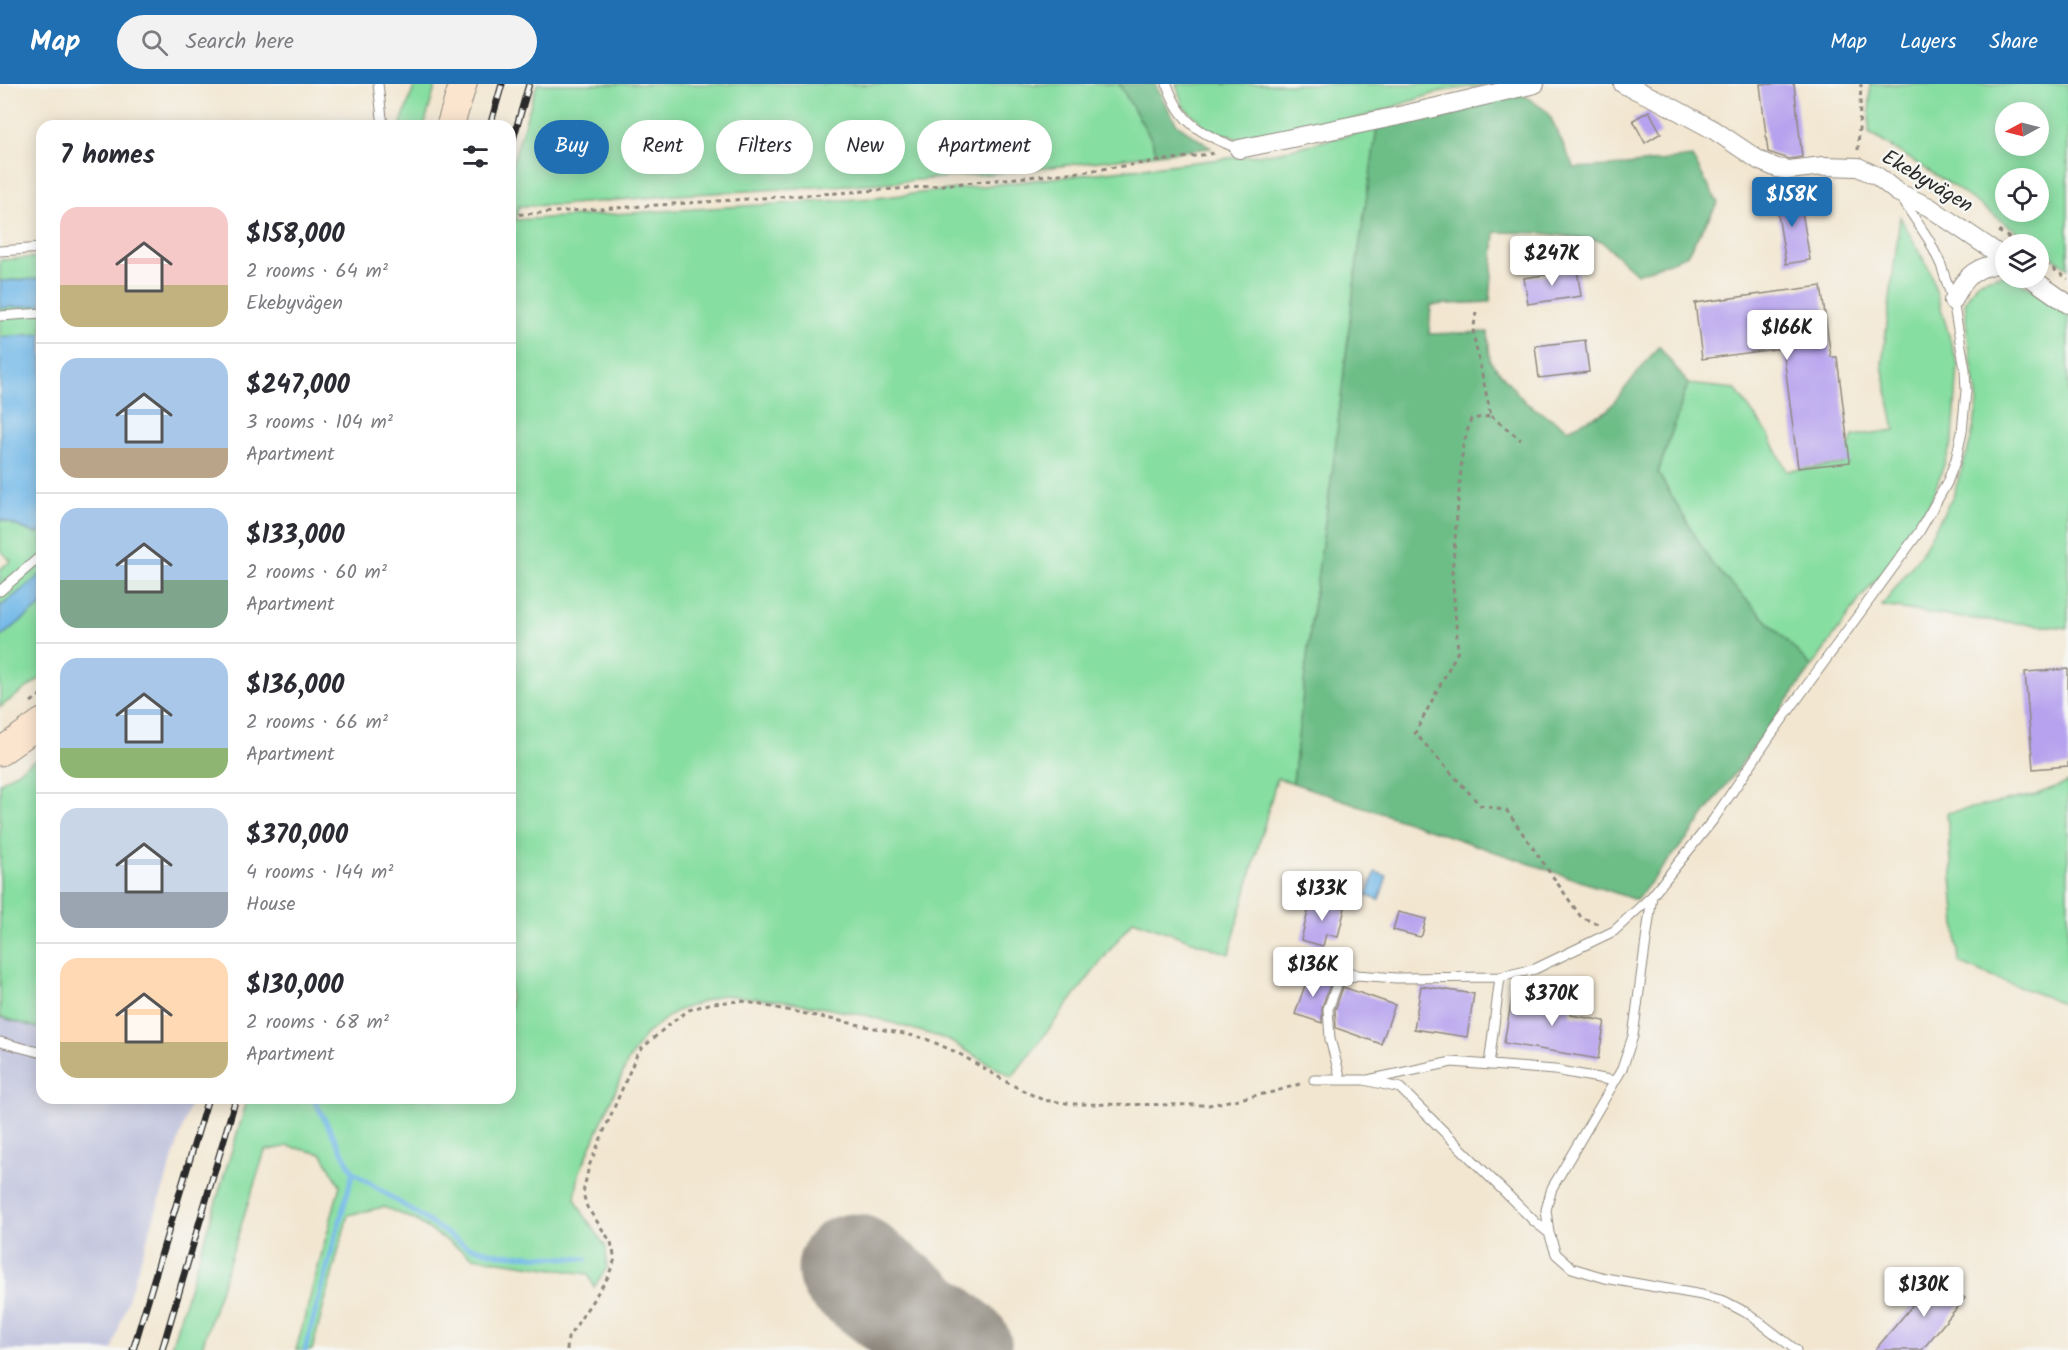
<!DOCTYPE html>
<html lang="en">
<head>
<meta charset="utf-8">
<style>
  body { margin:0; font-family:Kalam,sans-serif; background:#f2f2f3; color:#2b2b33; height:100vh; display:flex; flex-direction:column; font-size:22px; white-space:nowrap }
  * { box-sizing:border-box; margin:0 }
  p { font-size:20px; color:#7c7c81 }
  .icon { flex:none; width:33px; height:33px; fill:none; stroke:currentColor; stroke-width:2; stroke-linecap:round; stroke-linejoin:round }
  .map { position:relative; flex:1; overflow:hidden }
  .side { position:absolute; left:36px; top:36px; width:480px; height:984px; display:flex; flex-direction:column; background:#fff; border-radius:18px; box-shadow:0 3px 15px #0003 }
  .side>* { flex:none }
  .banner { position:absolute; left:534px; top:36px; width:570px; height:54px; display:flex; gap:12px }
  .needle { width:39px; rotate:263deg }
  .tools { position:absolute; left:1995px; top:18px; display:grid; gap:12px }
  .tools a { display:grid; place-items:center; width:54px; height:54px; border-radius:50%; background:#fff; box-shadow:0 3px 15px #0003; font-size:30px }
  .price { position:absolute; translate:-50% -51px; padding:0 14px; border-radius:6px; background:#fff; color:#222; font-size:20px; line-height:39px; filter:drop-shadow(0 2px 3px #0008) }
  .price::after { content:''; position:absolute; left:50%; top:36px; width:18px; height:14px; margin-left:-9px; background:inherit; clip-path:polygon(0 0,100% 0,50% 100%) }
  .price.current { background:#1f6fb2; color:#fff }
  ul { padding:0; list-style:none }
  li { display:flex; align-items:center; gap:18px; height:150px; padding:0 24px }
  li+li { border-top:2px solid #e1e1e2 }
  li span { display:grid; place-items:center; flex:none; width:168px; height:120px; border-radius:18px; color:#555 }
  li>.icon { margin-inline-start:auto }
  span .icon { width:72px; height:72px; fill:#fffc; stroke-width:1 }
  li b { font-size:26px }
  h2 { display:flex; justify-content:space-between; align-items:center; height:72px; padding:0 24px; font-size:26px }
  .pill { padding:0 21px; border-radius:27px; background:#fff; box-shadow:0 3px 15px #0003; font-size:21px; line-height:54px }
  .pill.current { background:#1f6fb2; color:#fff }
  header { display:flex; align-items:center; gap:36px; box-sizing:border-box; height:84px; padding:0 30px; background:#1f6fb2; color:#fff }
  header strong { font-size:28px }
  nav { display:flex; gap:33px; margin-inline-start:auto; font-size:21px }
  .search { width:420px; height:54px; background:#f2f2f3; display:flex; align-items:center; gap:15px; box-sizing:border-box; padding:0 21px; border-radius:33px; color:#7c7c81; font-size:22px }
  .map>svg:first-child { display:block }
</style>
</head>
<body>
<header>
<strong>Map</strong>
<div class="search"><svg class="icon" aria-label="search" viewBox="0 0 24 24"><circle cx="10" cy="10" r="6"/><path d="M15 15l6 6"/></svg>Search here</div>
<nav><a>Map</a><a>Layers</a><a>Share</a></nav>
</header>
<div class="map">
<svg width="2068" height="1266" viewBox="0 0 2068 1266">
  <rect width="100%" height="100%" fill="#f6f6f2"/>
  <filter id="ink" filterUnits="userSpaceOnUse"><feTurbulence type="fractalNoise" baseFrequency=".0167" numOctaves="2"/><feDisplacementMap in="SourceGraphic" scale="12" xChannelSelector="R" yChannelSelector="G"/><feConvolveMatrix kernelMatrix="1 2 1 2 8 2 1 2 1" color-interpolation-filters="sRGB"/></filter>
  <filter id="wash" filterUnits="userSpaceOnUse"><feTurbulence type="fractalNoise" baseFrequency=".008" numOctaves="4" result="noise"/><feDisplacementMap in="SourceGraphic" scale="24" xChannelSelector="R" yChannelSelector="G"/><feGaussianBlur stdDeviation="1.35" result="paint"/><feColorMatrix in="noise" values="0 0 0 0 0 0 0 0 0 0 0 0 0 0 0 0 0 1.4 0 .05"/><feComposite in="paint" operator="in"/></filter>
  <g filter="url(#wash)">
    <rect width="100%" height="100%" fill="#f2e6d0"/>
    <!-- industrial -->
    <path fill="#c0c2dd" d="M0,933L42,945V1014H192L112,1266H0Z"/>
    <!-- green -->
    <path fill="#87dea1" stroke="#598466" stroke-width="1.5" fill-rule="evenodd" d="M415,0H436L424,42H400Z
      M537,0H1119L1152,56L1157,70L1010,88L882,99L677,111L560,121L519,122L515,136L876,114L1275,69L1377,44L1356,185L1333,383L1311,538L1293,699L1277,694L1229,870L1133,836L1012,993L946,955L869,932L786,917L721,911L674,928L645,951L628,977L579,1090L575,1114L584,1131L606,1163L607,1184L594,1203L588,1190L472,1173L415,1136L384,1123L348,1131L312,1266H296L340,1101L322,1070L288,1062L265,1067L201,1266H170L248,1014H510V87Z
      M1176,0H1495L1442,7L1362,33L1274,54L1238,55L1208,45L1183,22Z
      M1870,0H2068V184L2039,163L2038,160H2035L1950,100L1869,49ZM2006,28H2038V62H2006ZM2006,94H2038V128H2006Z
      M1900,133L1930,187L1958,282L1953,356L1929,422L1887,483L1860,515L1812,583L1711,480L1658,389L1688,300L1735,305L1768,350L1787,387L1843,380L1853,352L1895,346L1882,281Z
      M42,173V195L0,197V176Z
      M2004,190L2006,194C2023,194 2054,221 2068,231V544L1954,533L1882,522L1920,471L1953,412L1971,356L1978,319L1967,248L1965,218L1977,198Z
      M42,221V250L0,253V224Z
      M0,435L37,450L42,445V490L0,523V485L11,477L0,466Z
      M42,521V593L0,623V553Z
      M42,671V945L0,933V699Z
      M2068,698V921L1995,894L1959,879L1947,729L2035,711Z"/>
    <!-- forest -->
    <path fill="#6dbd87" stroke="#4c7459" stroke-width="1.5" d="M1119,0H1156L1157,5L1177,40L1211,64L1157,70L1152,56Z
      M1522,10L1548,28L1574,84L1626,81L1692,73L1718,119L1686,172L1637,190L1601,157L1542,149L1495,148L1490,218L1431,221L1429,250L1488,248L1490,277L1526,319L1568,345L1607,327L1659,262L1688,300L1658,389L1712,480L1812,583L1689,752L1636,816L1293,699L1311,538L1333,383L1356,185L1377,44Z"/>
    <!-- water -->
    <path fill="#70b7e8" stroke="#4e718a" stroke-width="1.5" d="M42,195V221L0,224V197Z
      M42,250V445L37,450L0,435V253Z
      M42,490V521L0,553V523Z
      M1375,788L1387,792L1379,816L1367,812Z"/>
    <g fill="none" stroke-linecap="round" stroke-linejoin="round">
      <!-- stream -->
      <path stroke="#70b7e8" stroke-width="5" d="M353,1088L466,1162L499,1170L586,1175
        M305,1266L353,1088L313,1014"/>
      <!-- runway -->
      <path stroke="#8e887e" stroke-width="111" d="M853,1185L957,1266"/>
    </g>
    <g id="blocks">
      <!-- building -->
      <path fill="#b6a2ee" d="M1760,0H1794L1802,73L1789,75L1768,68Z
        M1649,27L1661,49L1645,59L1633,36Z
        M1799,109L1810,176L1786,180L1775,112Z
        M1577,186L1581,212L1528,220L1524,194Z
        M1821,202L1831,273H1837L1850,378L1798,384L1783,264L1702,275L1695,219Z
        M1585,256L1589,288L1539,294L1535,262Z
        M2068,585V682L2033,685L2025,588Z
        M1311,815L1345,824L1338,853L1326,850L1323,862L1301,856Z
        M1398,828L1426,835L1422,851L1420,853L1393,846Z
        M1310,887L1325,893L1324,896L1331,898L1322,923V939L1295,930Z
        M1421,902L1474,910L1467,953L1414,945Z
        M1343,903L1395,921L1381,960L1336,944L1335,926Z
        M1513,908L1572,917L1570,931L1605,937L1598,975L1504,959Z
        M1938,1191L1965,1214L1922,1266H1875Z"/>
    </g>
  </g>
  <g filter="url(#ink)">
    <use href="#blocks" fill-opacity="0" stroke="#8e887e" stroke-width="1.5"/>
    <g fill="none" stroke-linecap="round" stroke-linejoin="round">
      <defs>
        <path id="service" d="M378,0L383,42
          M1167,0C1181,41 1201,49 1239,65
          M0,167L42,164
          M0,232L42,229
          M0,507L42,471
          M1331,881L1357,891L1396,894L1500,893L1535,885L1614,847L1652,812
          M0,958L42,969
          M1489,981L1500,893
          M1314,996H1364L1400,1004L1535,1138L1549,1149
          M1341,996L1330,955L1328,925L1338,898L1357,891
          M1368,996L1452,978L1555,986L1615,997
          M1796,1266L1749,1230L1724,1217L1702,1211L1605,1194L1572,1184L1556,1170L1549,1149L1546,1126L1552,1104L1622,985L1633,952L1652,812L1713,736L1773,648L1919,448L1947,399L1956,375L1962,348L1966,307L1965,285L1953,217L1941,181L1929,156L1900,112"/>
        <path id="minor" d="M1623,0L1660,17L1714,46L1760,77L1777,84L1789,86L1823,82L1858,83L1877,92L1897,108L1929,123L2006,175
          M1239,65L1403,31L1535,0
          M2031,194L2068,220
          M1953,217C1965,191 1977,181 2006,179"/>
        <path id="secondary" d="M450,42L463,0
          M0,668L42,638"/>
      </defs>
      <!-- service casing -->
      <use href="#service" stroke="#8e887e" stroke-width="11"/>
      <!-- minor casing -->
      <use href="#minor" stroke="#8e887e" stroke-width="20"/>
      <!-- secondary casing -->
      <use href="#secondary" stroke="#8e887e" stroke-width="29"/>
      <!-- path -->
      <path stroke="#8e887e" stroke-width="3" stroke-dasharray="4.5 4.5" stroke-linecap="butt" d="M1858,66L1861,0
        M1898,85L1921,99
        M510,131L911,104L1080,88L1216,69
        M1998,147L2019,160
        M2038,174L2068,195
        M1476,228L1473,249L1491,332L1471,335L1463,362L1452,489L1458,567L1415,649L1480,721L1507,727L1581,833L1598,840
        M1491,332L1521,356
        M31,618L42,610
        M567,1266L568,1254L608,1193L615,1175L611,1158L587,1123L583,1109L589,1082L638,968L667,942L689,926L712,919L742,917L924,954L958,969L1010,1000L1043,1016L1074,1020L1209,1021L1273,1008L1303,999"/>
      <!-- service -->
      <use href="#service" stroke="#fff" stroke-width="9"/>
      <!-- minor -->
      <use href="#minor" stroke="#fff" stroke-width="18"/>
      <!-- secondary -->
      <use href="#secondary" stroke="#fbe5cf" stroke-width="27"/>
      <defs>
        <path id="rail" d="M490,42L502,0
          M510,66L529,0
          M133,1266L208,1014
          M162,1266L236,1014"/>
      </defs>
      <!-- rail casing -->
      <use href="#rail" stroke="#2b2b2b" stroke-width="7"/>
      <!-- rail -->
      <use href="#rail" stroke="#f6f6f2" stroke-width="4.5" stroke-dasharray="14" stroke-linecap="butt"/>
    </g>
  </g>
  <g text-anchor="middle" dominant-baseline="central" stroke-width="5" stroke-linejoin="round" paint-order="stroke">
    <!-- street labels -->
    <g font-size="21" fill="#2b2b2b" stroke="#f6f6f2">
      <text transform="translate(1927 98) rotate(31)">Ekebyvägen</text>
    </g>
  </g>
</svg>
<div class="tools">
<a><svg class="needle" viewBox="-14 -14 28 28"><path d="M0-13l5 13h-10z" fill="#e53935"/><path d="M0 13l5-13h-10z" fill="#7c7c81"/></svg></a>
<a><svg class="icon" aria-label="locate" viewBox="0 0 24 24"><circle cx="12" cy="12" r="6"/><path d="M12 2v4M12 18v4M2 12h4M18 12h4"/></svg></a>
<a><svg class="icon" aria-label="layers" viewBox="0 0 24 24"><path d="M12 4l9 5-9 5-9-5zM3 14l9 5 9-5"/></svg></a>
</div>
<b class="price current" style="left:1792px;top:144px">$158K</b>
<b class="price" style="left:1552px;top:203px">$247K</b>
<b class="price" style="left:1787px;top:277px">$166K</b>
<b class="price" style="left:1322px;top:838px">$133K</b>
<b class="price" style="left:1313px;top:914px">$136K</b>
<b class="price" style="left:1552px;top:943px">$370K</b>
<b class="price" style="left:1924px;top:1234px">$130K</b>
<div class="banner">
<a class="pill current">Buy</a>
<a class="pill">Rent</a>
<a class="pill">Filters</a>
<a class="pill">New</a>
<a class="pill">Apartment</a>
</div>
<section class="side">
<h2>7 homes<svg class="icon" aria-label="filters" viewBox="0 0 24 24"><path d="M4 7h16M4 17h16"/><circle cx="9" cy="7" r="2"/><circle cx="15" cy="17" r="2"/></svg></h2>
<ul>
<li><span style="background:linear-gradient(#f6c9c9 65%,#c2b280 0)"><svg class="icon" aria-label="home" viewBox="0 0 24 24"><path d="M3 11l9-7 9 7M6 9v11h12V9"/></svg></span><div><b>$158,000</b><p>2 rooms · 64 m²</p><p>Ekebyvägen</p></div></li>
<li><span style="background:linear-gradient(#a9c7e8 75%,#b9a48a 0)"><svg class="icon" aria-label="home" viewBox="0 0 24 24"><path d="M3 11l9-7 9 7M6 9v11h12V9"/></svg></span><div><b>$247,000</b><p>3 rooms · 104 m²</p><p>Apartment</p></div></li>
<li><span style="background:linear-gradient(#a9c7e8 60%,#7fa58c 0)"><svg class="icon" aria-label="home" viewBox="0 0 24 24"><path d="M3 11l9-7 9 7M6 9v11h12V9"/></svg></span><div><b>$133,000</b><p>2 rooms · 60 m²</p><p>Apartment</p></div></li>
<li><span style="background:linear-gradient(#a9c7e8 75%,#8fb573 0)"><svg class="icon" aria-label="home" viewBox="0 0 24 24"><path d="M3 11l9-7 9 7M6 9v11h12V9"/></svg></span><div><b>$136,000</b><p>2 rooms · 66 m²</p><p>Apartment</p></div></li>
<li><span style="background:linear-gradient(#c9d6e8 70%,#9aa5b1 0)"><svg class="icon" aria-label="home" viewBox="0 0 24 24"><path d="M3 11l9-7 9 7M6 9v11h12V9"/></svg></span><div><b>$370,000</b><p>4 rooms · 144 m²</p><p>House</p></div></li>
<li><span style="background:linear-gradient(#ffd9b3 70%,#c2b280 0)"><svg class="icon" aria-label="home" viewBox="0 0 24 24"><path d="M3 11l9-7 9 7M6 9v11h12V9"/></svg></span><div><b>$130,000</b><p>2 rooms · 68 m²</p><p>Apartment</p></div></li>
</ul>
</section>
</div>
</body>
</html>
